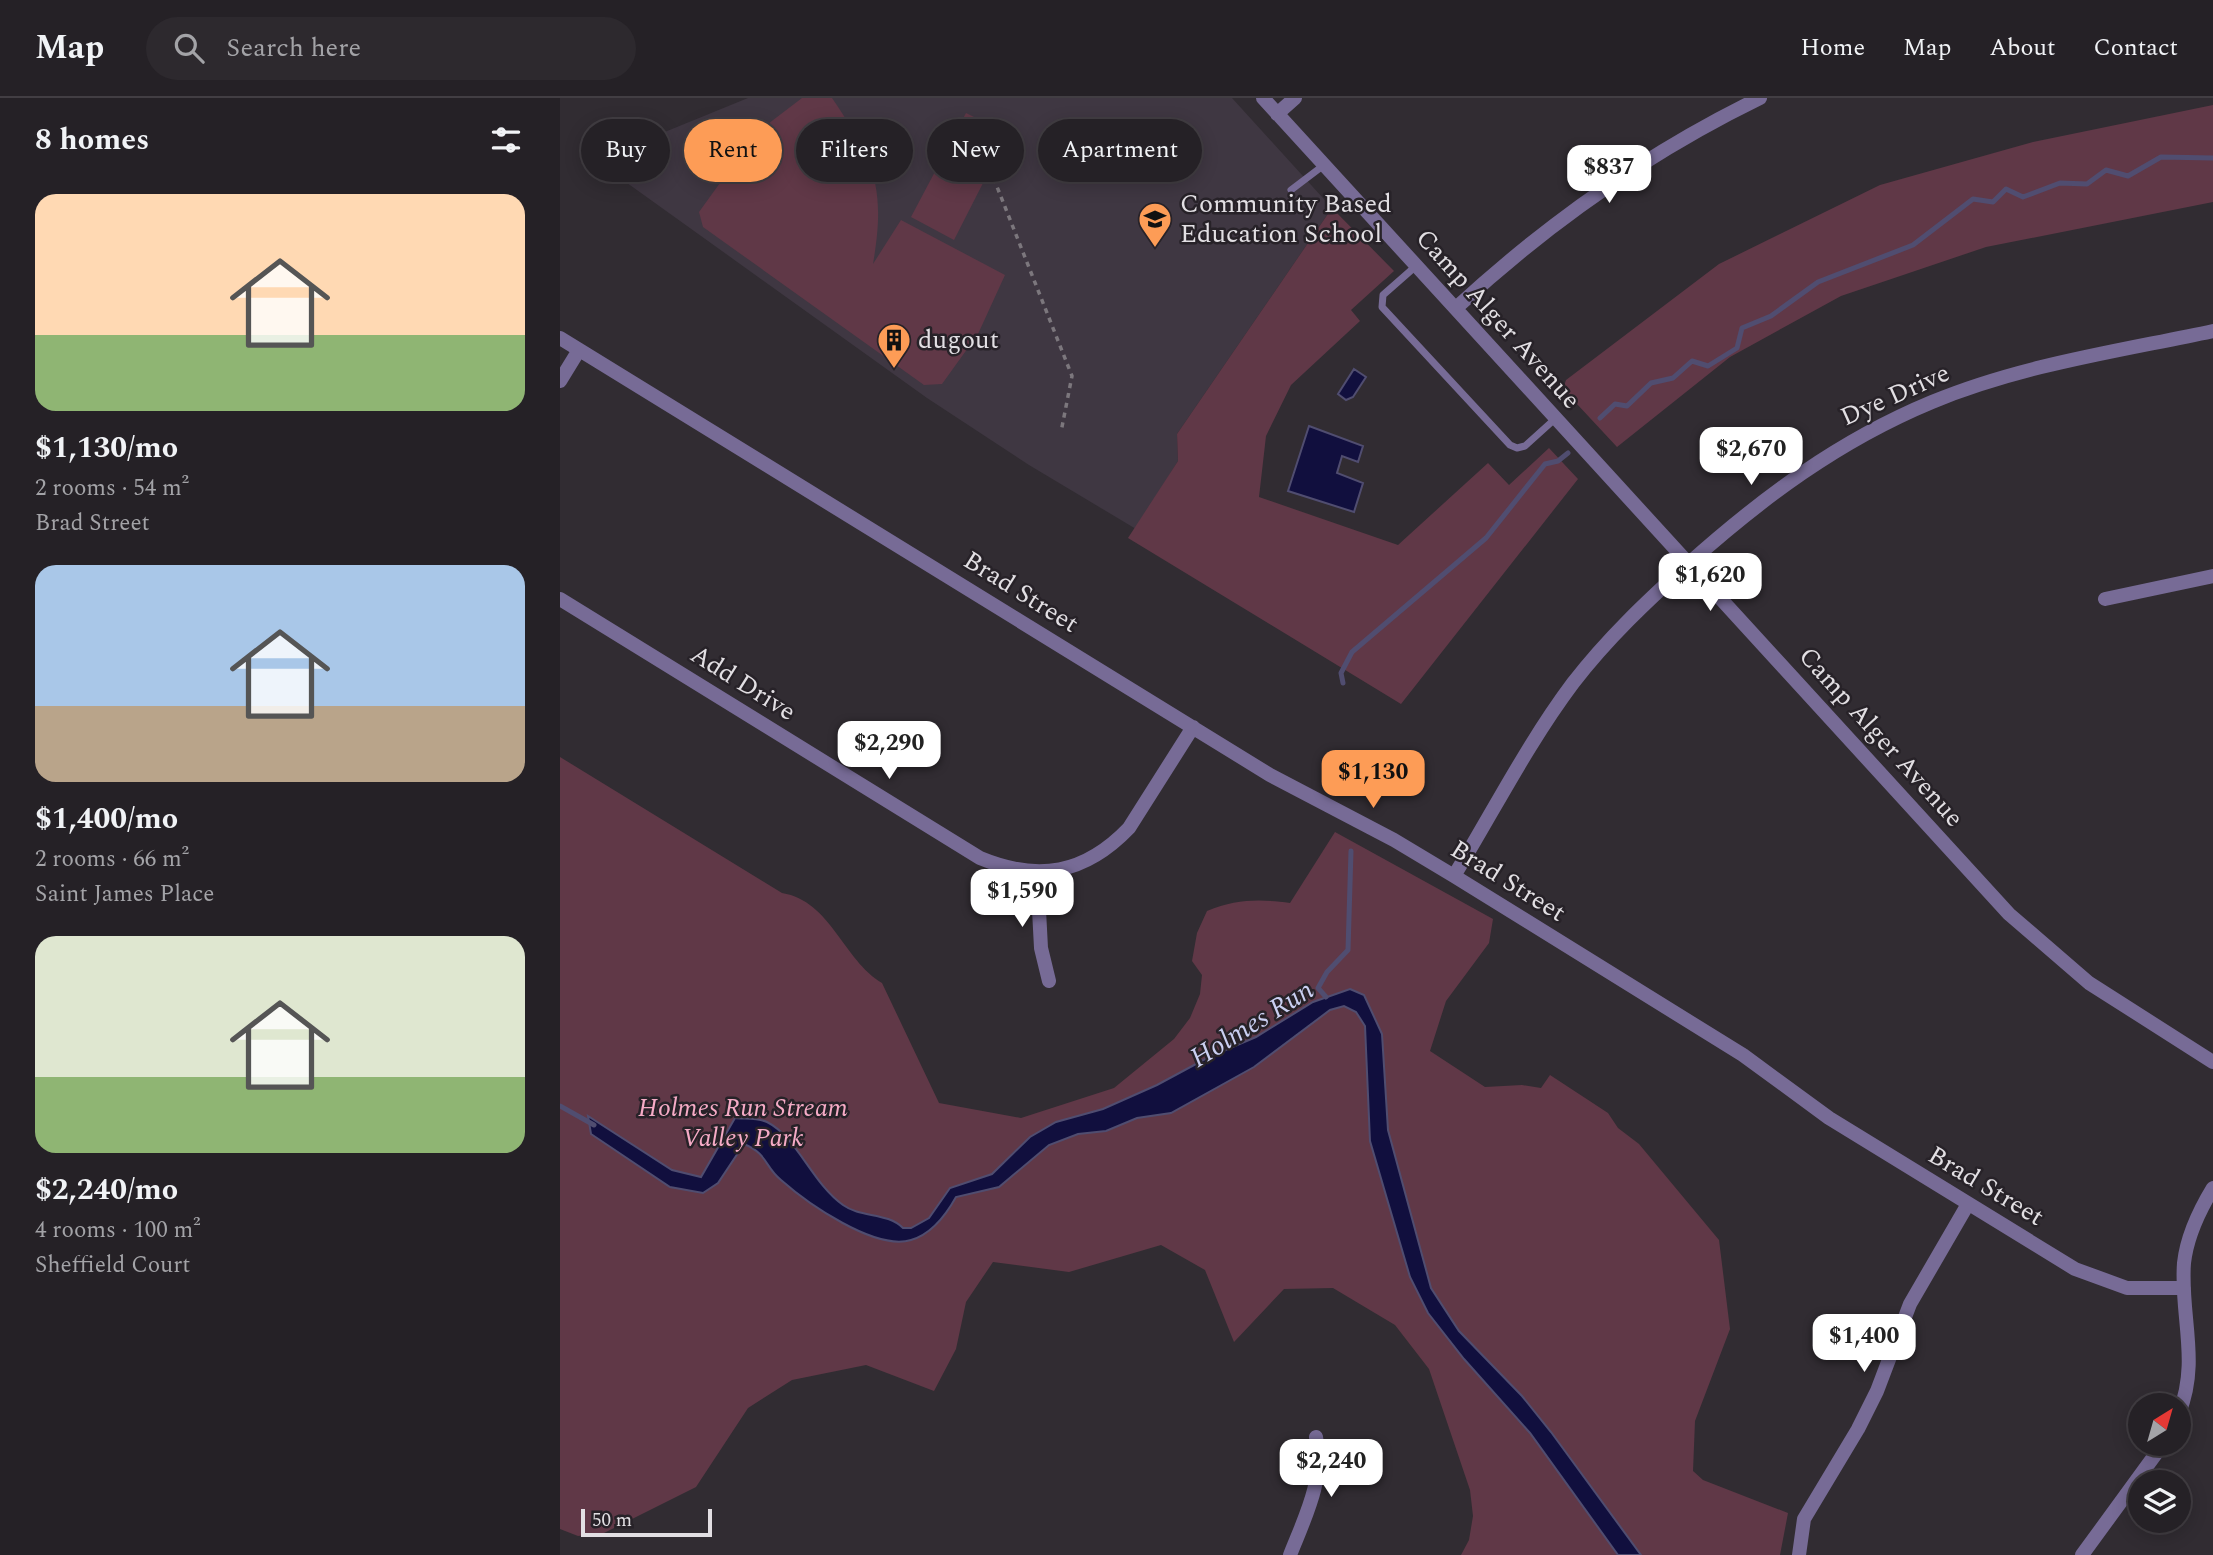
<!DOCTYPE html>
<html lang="en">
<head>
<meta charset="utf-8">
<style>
  body { margin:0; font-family:Spectral,serif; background:#2d292e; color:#f1f3f6; height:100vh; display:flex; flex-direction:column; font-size:26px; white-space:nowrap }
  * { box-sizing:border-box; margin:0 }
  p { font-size:23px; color:#a3a3a7 }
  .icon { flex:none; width:38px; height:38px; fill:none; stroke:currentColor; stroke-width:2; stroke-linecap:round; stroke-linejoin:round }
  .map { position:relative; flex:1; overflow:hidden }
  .details { display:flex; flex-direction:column; background:#252126; width:560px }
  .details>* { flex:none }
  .guide { position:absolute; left:21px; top:21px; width:665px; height:63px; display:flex; gap:14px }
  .needle { width:46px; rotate:37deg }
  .fabs { position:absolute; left:1568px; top:1295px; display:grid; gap:14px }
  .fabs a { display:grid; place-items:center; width:63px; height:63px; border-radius:50%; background:#252126; box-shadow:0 4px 18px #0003,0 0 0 2px #423e43; font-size:35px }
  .scale { position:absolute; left:21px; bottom:18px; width:131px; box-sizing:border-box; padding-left:7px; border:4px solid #e2dfe3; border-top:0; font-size:19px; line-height:24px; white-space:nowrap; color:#e2dfe3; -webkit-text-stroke:5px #272228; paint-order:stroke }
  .price { position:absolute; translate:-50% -60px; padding:0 16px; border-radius:14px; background:#fff; color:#222; font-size:23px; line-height:46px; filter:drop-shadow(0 2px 4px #0008) }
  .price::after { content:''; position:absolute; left:50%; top:42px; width:21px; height:16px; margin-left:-10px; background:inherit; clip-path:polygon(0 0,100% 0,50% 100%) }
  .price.current { background:#fd9c56; color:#111 }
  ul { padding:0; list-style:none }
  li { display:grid; align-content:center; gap:14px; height:371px; padding:0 35px }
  li span { display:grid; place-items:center; height:217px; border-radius:21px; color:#555 }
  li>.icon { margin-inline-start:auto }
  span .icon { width:126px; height:126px; fill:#fffc; stroke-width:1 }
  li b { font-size:30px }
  h2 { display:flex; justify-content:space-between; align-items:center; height:84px; padding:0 35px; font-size:30px }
  .chip { padding:0 24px; border-radius:32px; background:#252126; box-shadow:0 4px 18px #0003,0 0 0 2px #423e43; font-size:24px; line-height:63px }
  .chip.current { background:#fd9c56; color:#111 }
  header { display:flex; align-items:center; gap:42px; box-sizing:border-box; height:98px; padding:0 35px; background:#252126; border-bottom:2px solid #423e43 }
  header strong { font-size:33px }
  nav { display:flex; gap:38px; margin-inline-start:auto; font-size:24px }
  .search { width:490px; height:63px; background:#2d292e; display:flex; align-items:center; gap:18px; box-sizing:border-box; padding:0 24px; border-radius:38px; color:#a3a3a7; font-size:26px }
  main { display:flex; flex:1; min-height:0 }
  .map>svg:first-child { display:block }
</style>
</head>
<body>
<header>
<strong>Map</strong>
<div class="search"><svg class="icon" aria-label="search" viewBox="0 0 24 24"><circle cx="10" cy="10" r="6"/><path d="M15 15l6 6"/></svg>Search here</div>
<nav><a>Home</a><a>Map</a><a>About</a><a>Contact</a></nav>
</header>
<main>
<section class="details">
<h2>8 homes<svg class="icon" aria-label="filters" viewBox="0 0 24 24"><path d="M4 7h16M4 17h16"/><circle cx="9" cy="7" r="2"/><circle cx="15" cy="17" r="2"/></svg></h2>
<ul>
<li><span style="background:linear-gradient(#ffd9b3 65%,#8fb573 0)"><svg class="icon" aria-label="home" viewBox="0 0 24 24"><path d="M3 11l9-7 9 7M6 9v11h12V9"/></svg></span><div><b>$1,130/mo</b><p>2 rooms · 54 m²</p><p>Brad Street</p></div></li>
<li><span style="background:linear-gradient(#a9c7e8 65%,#b9a48a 0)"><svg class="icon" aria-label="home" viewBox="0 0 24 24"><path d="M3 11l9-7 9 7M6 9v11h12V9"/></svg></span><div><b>$1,400/mo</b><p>2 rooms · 66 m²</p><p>Saint James Place</p></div></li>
<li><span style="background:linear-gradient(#dfe7d0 65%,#8fb573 0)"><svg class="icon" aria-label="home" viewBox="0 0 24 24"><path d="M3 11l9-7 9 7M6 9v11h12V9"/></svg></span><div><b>$2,240/mo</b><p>4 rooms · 100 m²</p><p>Sheffield Court</p></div></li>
</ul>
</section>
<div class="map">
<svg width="1653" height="1457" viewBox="0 0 1653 1457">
  <rect width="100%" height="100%" fill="#312c32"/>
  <!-- built -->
  <path fill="#3f3742" d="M188,0H672L772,110L617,336L618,363L576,431L469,367L367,300L42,67L68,49Z"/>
  <!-- green -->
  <path fill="#603847" d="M242,0H272C315,63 326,90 313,166L341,122L445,177L418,236L382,286L364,287L143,129L139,114L196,35Z
    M1653,7V104L1426,149L1281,198L1170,259L1057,349L1003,291L1006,282L1159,166L1320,87L1473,44Z
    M406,15L448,36L394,142L351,119Z
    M772,110L834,173L791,212L800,223L731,287L706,338L699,399L838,447L928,365L949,387L989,350L1018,381L841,606L568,440L618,363L617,336Z
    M0,659L222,795C271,803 283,862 322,885L379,1005L461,1020L554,990L614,941L630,920L640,896L642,877L632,863L637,835L647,813C677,801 699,801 730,805L775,734L933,821L929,845L886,903L870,953L925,989L962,987L981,990L990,977L1048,1015L1058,1030L1079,1046L1159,1142L1170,1231L1135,1323L1133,1373L1143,1382L1228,1415L1220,1457H901L909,1442L913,1418L910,1392L869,1271L835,1227L773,1190L724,1191L674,1244L645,1172L601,1147L509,1174L433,1164L406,1204L396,1251L374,1293L306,1267L232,1282L188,1310L136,1389L44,1435L18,1438L0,1431Z"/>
  <!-- water -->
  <path fill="#110f3e" stroke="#504d70" stroke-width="2" d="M794,271L806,279L793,299L786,302L778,296Z
    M749,328L803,348L798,364L782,358L777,375L803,385L794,414L728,393Z
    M790,891L804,897L822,936L828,1032L871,1190L899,1233L962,1298L991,1334L1081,1457H1058L970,1335L904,1261L868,1215L850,1179L810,1043L805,928L796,914L784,908L770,912L694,969L611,1015L577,1020L546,1033L518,1036L489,1047L439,1089L396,1099C386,1117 372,1136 351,1142C315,1153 247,1105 221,1082C204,1068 208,1056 184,1046L158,1085L143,1095L110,1089L31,1036L28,1018L112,1072L141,1079L175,1020C184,1021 199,1020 207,1024C237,1039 252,1085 283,1107C301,1120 327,1114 343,1130H351L369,1120L390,1090L432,1076L470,1039L496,1024L543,1011L597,987L649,959L696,939L753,904Z"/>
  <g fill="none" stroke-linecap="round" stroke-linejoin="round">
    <!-- stream -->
    <path stroke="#504d70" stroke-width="5" d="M1040,320L1055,306L1067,308L1091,285L1113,280L1132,263L1148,268L1177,250L1182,230L1211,218L1258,184L1353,147L1413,101L1433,104L1446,91L1463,99L1500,85L1527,86L1546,72L1568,78L1601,59L1653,60
      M783,585L781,575L792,554L926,440L985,366L998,363L1008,355
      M766,899L758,890L767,874L788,852L791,753
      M0,1008L34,1027"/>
    <!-- path -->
    <path stroke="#7c777d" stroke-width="3.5" stroke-dasharray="5 5" stroke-linecap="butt" d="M430,71L512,278L501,334"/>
    <!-- lane -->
    <path stroke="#776b96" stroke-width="7" d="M731,92L764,67
      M856,168L823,197L822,209L950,347L957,350L965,348L996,320"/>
    <!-- street -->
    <path stroke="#776b96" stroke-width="14" d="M703,0L1449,816L1529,885L1653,964
      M717,16L735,0
      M896,210C988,125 1087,55 1200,0
      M0,240L710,677L834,742L894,778L1183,957L1269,1020L1515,1171L1567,1190H1624
      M0,283L19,252
      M0,501L420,760C478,784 525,776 569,730L633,629
      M1545,501L1653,478
      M477,774L481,850L489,883
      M894,778C933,714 968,645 1013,585C1047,541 1086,504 1127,467C1202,400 1278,343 1372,304C1461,267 1559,253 1653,233
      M1619,1315C1640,1264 1620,1217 1624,1165C1627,1138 1639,1113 1653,1090
      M730,1457C745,1419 765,1381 756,1339
      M1239,1457L1244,1421L1298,1331L1317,1293L1350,1206L1408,1106
      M1522,1457L1603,1346"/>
  </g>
  <!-- icons -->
  <defs>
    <symbol id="school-pin" viewBox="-11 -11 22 30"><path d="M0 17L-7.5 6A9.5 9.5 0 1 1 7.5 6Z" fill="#fd9c56" stroke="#272228"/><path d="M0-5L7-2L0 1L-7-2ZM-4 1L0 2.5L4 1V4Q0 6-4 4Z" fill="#111"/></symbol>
    <symbol id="building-pin" viewBox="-11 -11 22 30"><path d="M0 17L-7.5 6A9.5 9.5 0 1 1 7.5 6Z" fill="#fd9c56" stroke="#272228"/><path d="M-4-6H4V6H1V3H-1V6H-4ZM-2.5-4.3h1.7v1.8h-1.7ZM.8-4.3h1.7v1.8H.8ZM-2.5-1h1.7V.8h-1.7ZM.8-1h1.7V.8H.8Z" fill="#111"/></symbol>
  </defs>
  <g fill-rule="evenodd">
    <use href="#school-pin" x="576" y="102" width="38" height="52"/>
    <use href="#building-pin" x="315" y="223" width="38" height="52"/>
  </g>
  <g text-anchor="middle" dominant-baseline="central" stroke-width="5" stroke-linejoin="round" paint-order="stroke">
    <!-- poi labels -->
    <g font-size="26" fill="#e2dfe3" stroke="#272228" text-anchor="start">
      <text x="620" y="106">Community Based<tspan x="620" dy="30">Education School</tspan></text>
      <text x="358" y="242">dugout</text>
    </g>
    <!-- street labels -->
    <g font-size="26" fill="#e2dfe3" stroke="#272228">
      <text transform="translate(938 221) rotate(48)">Camp Alger Avenue</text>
      <text transform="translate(1335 297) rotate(-24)">Dye Drive</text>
      <text transform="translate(461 494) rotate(32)">Brad Street</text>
      <text transform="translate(183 585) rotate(32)">Add Drive</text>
      <text transform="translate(1321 639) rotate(48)">Camp Alger Avenue</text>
      <text transform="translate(948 783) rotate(32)">Brad Street</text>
      <text transform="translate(1426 1088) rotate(31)">Brad Street</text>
    </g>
    <!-- park labels -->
    <g font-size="26" font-style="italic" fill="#f6abc6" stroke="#272228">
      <text x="183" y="1010">Holmes Run Stream<tspan x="183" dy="30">Valley Park</tspan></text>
    </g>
    <!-- water labels -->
    <g font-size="28" font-style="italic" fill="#cacff1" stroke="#272228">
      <text transform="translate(692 926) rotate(-32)">Holmes Run</text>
    </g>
  </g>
</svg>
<div class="fabs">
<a><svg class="needle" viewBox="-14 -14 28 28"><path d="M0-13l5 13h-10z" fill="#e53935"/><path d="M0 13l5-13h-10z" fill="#a3a3a7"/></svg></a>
<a><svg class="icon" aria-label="layers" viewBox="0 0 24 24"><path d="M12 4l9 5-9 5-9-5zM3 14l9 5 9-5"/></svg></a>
</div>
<div class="scale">50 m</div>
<b class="price" style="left:1049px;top:107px">$837</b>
<b class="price" style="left:1191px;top:389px">$2,670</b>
<b class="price" style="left:1150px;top:515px">$1,620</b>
<b class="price" style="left:329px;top:683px">$2,290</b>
<b class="price current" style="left:813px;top:712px">$1,130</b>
<b class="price" style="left:462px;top:831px">$1,590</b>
<b class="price" style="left:1304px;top:1276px">$1,400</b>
<b class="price" style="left:771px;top:1401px">$2,240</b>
<div class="guide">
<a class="chip">Buy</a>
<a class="chip current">Rent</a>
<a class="chip">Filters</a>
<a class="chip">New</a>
<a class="chip">Apartment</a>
</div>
</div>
</main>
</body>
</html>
